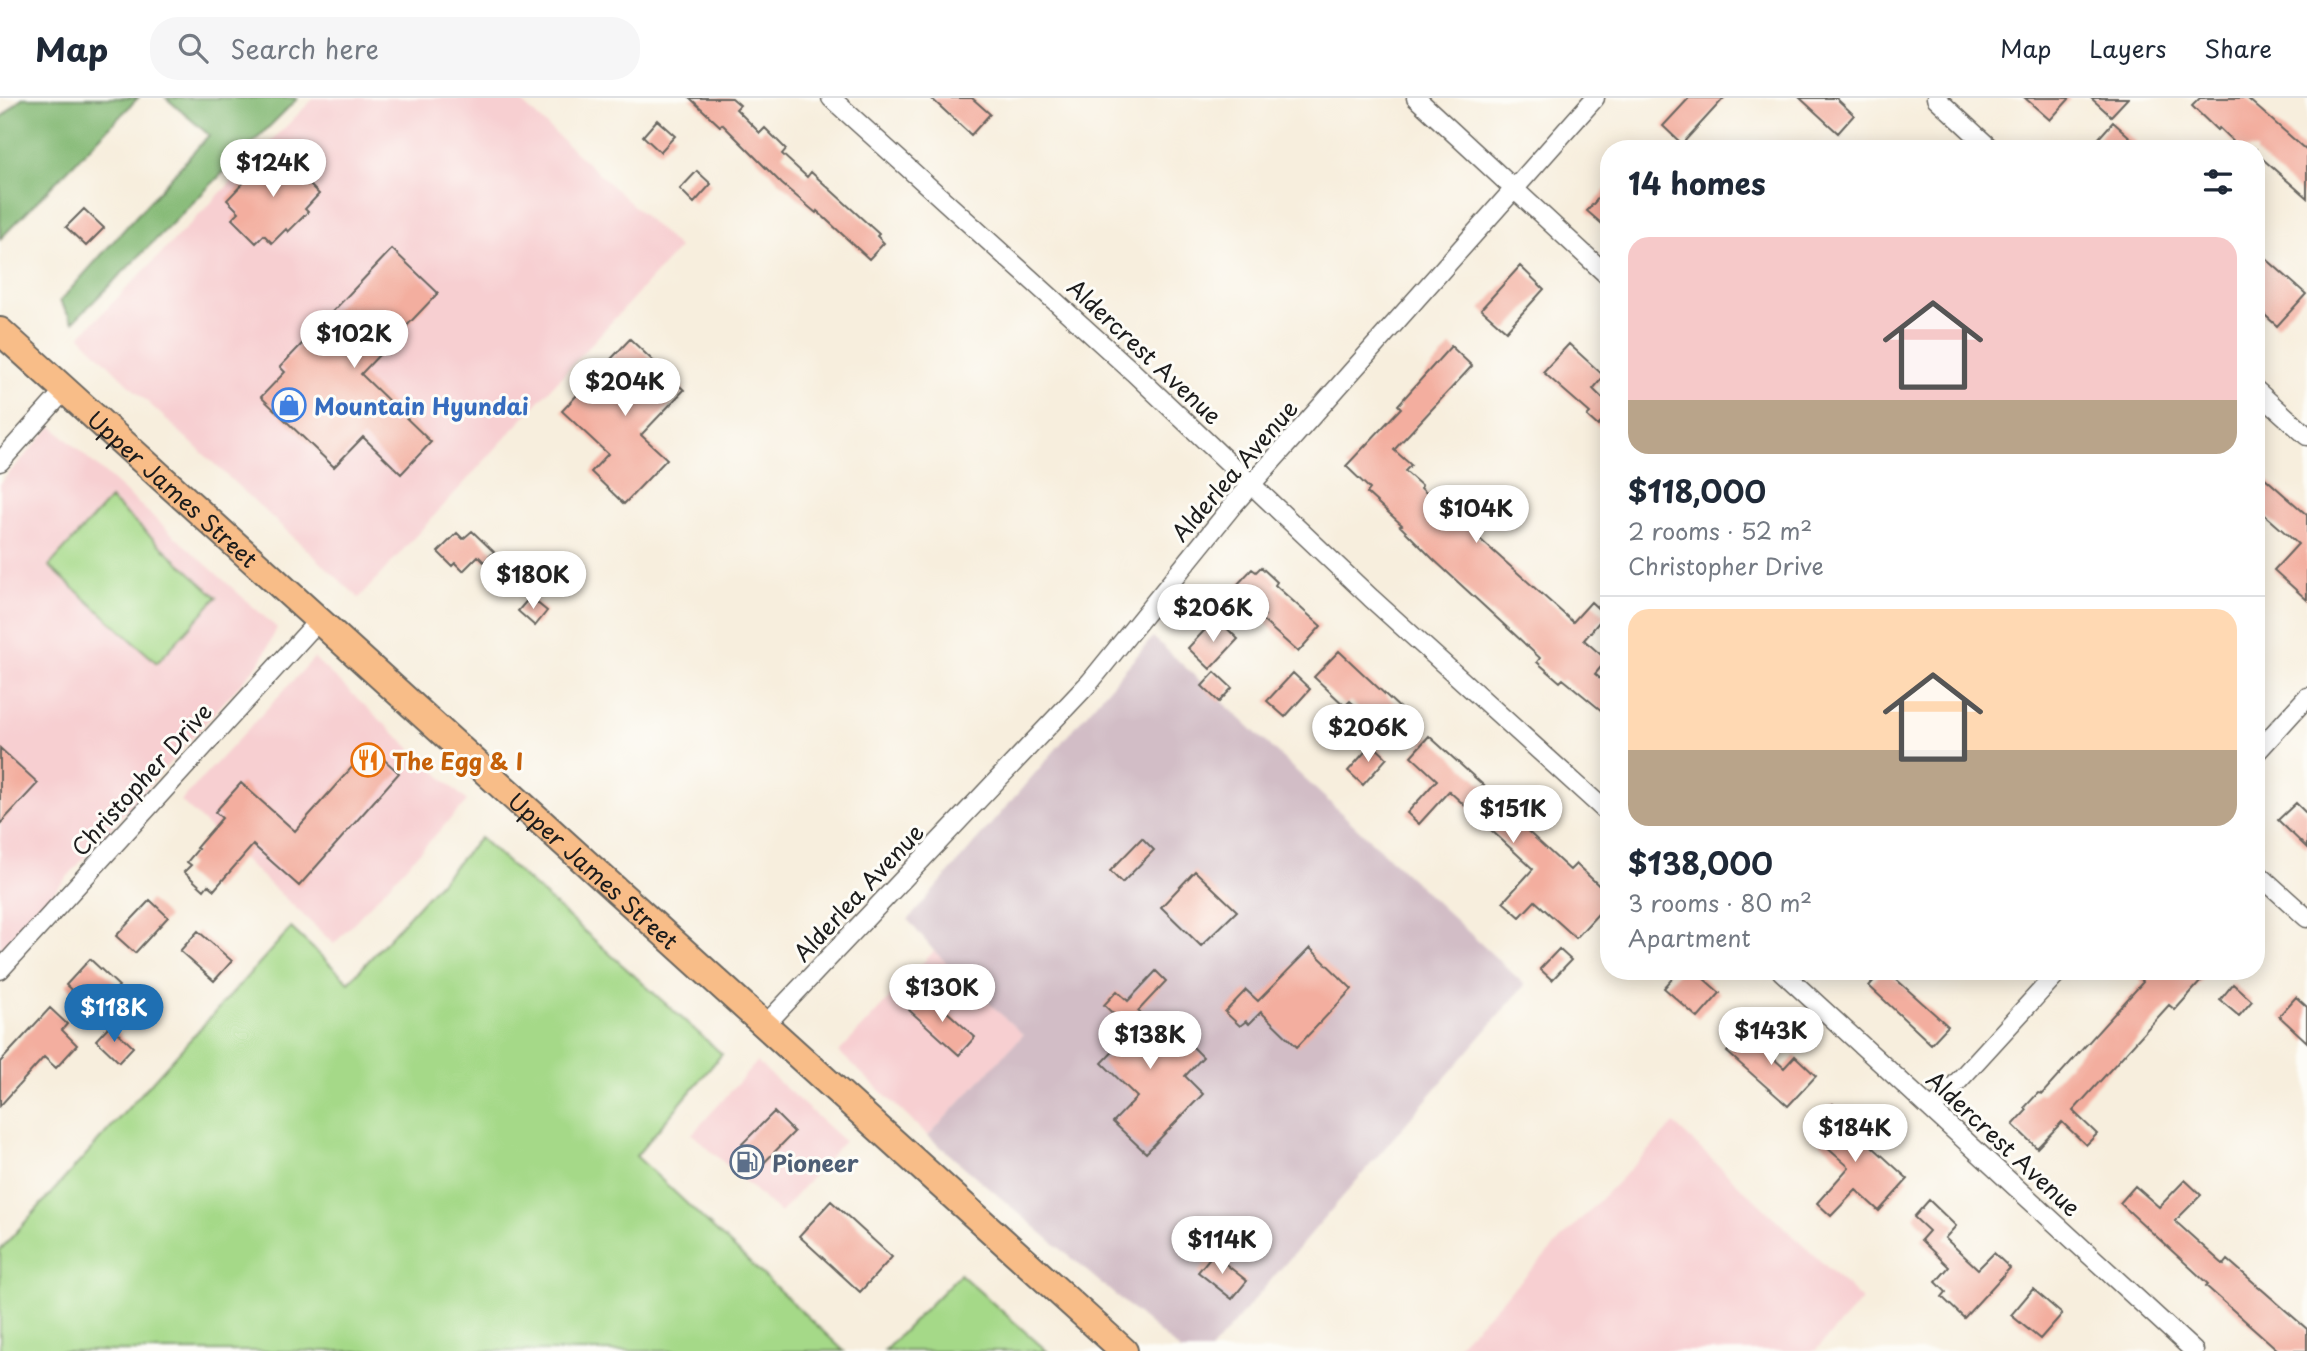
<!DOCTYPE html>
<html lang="en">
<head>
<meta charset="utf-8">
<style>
  body { margin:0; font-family:"Playpen Sans",sans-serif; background:#f6f6f7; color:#1f2937; height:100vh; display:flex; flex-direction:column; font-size:26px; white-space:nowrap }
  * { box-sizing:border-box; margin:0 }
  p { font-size:23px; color:#747a83 }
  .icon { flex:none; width:38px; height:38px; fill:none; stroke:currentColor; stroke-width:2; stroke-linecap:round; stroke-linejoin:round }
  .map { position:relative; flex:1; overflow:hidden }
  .sheet { position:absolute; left:1600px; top:42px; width:665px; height:840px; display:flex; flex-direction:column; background:#fff; border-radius:28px; box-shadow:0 4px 18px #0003 }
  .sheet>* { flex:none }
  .price { position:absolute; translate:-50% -60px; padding:0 16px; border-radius:24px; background:#fff; color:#222; font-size:23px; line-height:46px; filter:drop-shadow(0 2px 4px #0008) }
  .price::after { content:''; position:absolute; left:50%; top:42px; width:21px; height:16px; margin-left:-10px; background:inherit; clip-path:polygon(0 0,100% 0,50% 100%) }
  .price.current { background:#1f6fb2; color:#fff }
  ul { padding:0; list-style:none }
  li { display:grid; align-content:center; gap:14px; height:371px; padding:0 28px }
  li+li { border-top:2px solid #e0e1e3 }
  li span { display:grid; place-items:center; height:217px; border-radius:21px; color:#555 }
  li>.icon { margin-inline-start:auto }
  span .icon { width:126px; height:126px; fill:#fffc; stroke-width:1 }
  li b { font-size:30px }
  h2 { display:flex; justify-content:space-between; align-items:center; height:84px; padding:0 28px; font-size:30px }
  header { display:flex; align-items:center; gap:42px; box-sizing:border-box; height:98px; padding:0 35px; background:#fff; border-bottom:2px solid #e0e1e3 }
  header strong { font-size:33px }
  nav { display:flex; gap:38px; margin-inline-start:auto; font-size:24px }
  .search { width:490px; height:63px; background:#f6f6f7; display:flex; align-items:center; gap:18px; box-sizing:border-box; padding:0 24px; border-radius:28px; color:#747a83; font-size:26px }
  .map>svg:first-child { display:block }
</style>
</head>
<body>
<header>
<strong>Map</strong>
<div class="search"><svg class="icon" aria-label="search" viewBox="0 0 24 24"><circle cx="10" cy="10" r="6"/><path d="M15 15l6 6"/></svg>Search here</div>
<nav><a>Map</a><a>Layers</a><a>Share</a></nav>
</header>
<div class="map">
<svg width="2307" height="1253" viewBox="0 0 2307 1253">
  <rect width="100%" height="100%" fill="#fdfcf7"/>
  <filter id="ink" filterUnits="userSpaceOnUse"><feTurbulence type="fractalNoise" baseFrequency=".0143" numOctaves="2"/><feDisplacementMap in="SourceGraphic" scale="14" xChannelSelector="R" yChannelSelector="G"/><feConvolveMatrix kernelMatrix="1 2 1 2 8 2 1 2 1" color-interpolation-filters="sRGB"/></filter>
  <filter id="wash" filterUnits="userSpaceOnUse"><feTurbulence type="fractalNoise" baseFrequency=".00686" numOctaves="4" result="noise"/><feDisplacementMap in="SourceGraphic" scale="28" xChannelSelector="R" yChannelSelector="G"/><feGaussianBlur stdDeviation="1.57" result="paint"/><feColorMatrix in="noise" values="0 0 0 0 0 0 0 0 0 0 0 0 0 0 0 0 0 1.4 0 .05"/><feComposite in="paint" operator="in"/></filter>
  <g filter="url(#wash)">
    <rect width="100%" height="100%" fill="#f7eedd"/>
    <!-- built -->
    <path fill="#f7cfd1" d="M314,0H517L679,150L359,500L126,284L80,238Z
      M52,328L277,530L261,563L0,854V385Z
      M314,560L467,703L334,846L181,703Z
      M934,853L1023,937L928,1038L839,954Z
      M757,964L844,1043L780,1115L692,1036Z
      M1674,1026L1862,1202L1815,1253H1452Z"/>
    <!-- industrial -->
    <path fill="#d2bdc6" d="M1153,539L1525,887L1210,1253H1181L928,1038L1023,937L934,853L908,822Z"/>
    <!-- green -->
    <path fill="#a5d988" stroke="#607a52" stroke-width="2" d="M110,401L217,499L157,565L49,468Z
      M480,740L722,956L636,1058L844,1253H0V1152L291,830L349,884Z
      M960,1176L1047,1253H884Z"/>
    <!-- forest -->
    <path fill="#84b974" stroke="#506a48" stroke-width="2" d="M22,0H138L0,141V21Z
      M166,0H298L73,224L60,203L209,37Z"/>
    <g id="blocks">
      <!-- building -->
      <path fill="#f3ae9f" d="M690,0H732L740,7L736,11L760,35L765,30L786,51L782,56L807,79L811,74L879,136L877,138L884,145L869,161L817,113L816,115L782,86L722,26L720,28Z
        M931,0H972L990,16L971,37Z
        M1689,0H1724L1682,46L1663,28Z
        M1800,0H1836L1854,17L1838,35Z
        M2025,0H2070L2050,22Z
        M2091,0H2128L2111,18Z
        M2200,0H2247L2307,53V100L2256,55V51H2241L2219,30L2217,32L2192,8Z
        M657,22L675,38L660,54L643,38Z
        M2113,24L2143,51H2089Z
        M274,53L290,68L295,62L310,76L304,81L319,96L305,111L308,114L288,134L286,131L272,145L264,137L256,145L232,121L239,114L227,102Z
        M697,73L711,86L694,105L680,91Z
        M1608,89V131L1587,113Z
        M84,111L104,130L86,148L66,129Z
        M392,151L438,195L361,276L431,344L401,376L363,339L334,369L261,299L285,274L280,269Z
        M2263,158L2306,196L2277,228L2256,209V165Z
        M1520,168L1544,191L1506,233L1481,211Z
        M630,241L684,292L641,337L667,361L624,406L591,374L608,356L562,313Z
        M1569,246L1604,278L1593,291L1608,306V317L1598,328L1587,318L1590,315L1543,274Z
        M1451,248L1472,268L1394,352L1411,367L1405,373L1422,388L1421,390L1453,420L1458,415L1476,432L1473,435L1573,524L1591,504L1605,517L1584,542L1607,562L1595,576L1608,587V618L1563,581L1560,584L1537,564L1540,560L1433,461L1400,428L1402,427L1367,395L1370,391L1346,368L1401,310L1398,307Z
        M2256,372L2307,417V502L2274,472L2298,446L2256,409Z
        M472,433L494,454L484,464L478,458L463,473L455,465L452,468L438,454L457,435L463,441Z
        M1261,469L1277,484L1275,487L1321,528L1298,554L1261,521L1265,517L1235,489L1252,471L1256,474Z
        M530,499L547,513L535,528L518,513Z
        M1216,520L1238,541L1210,571L1188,550Z
        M1339,553L1405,615L1386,635L1350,603L1345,608L1314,579Z
        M1215,574L1232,590L1219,604L1202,588Z
        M1293,575L1310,591L1285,619L1267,603Z
        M1429,638L1513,714L1510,717L1570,772L1576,766L1608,796V805L1576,840L1535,803L1520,819L1503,804L1533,771L1449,693L1419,726L1407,715L1437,682L1411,658Z
        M1372,646L1387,660L1363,687L1348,673Z
        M370,649L399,675L299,788L253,747L214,792L208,787L204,792L184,774L191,767L187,764L198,751L196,750L222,720L215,714L241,685L295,733Z
        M0,650L38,685L0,726Z
        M2296,705L2307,716V750L2278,722Z
        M1142,740L1154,752L1122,785L1110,773Z
        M1195,773L1237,813L1201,848L1161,809Z
        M150,802L168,819L135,855L116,838Z
        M198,833L232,863L214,883L180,853Z
        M1310,850L1352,891L1297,949L1261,914L1249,926L1246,923L1240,928L1225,914L1246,892L1258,903Z
        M1559,851L1571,862L1552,882L1540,871Z
        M90,861L119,888L95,914L66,887Z
        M1156,873L1166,883L1138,913L1181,954L1189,945L1203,959L1185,978L1203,996L1146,1055L1113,1024L1137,999L1102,965L1132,934L1104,907L1117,893L1128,903Z
        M1679,873H1695L1720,895L1698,920L1664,890Z
        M1882,873H1887L1948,928L1931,946L1869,888Z
        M2132,873H2210L2175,912L2169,907L2073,1013L2097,1036L2086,1047L2062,1024L2037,1050L2013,1027L2027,1012L2025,1009L2038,995L2042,996L2143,884Z
        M2233,886L2252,903L2239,918L2220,902Z
        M925,894L975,939L959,957L909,912Z
        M2296,899L2307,909V944L2279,918Z
        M50,910L67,926L62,932L77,947L56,970L44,959L0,1008V964Z
        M1752,926L1769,940L1761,949L1784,970L1795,958L1816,978L1788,1008L1727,954Z
        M110,927L133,949L119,964L96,942Z
        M1833,1006L1869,1037L1865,1042L1908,1081L1879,1113L1856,1092L1831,1118L1817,1105L1849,1069L1809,1034Z
        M774,1014L794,1034L752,1077L734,1059L744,1048L742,1046Z
        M2185,1082L2201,1097L2175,1123L2224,1167L2228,1162L2307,1231V1253H2279L2206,1188L2208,1186L2120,1105L2135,1088L2159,1109Z
        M1929,1102L1956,1128L1945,1140L1978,1171L1994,1155L2010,1170L1964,1220L1942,1199L1946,1194L1936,1184L1949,1169L1921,1142L1929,1133L1914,1119Z
        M831,1103L892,1159L860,1194L799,1138Z
        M1213,1156L1247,1183L1232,1201L1198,1174Z
        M2033,1191L2062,1216L2040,1241L2011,1217Z"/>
    </g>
  </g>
  <g filter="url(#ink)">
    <use href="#blocks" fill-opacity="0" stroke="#696660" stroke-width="2"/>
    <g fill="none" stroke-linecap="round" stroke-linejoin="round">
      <defs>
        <path id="minor" d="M831,0L1133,274L1371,500L1608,715
          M1416,0L1608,178
          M1936,0L1991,51
          M2256,292L2307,338
          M0,364L64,293
          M2256,655L2307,599
          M2256,774L2307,820
          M0,872L318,523
          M1781,873L2194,1253
          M765,927L1090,584L1234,406L1595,0
          M1932,1012L2059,873"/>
        <g id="primary">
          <path id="s1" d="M0,233L1124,1253"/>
        </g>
      </defs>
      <!-- minor casing -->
      <use href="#minor" stroke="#696660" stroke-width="21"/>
      <!-- primary casing -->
      <use href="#primary" stroke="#696660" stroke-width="30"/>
      <!-- minor -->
      <use href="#minor" stroke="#fff" stroke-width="18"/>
      <!-- primary -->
      <use href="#primary" stroke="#f8bd88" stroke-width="26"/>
    </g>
  </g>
  <!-- icons -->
  <defs>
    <symbol id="shop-ring" viewBox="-11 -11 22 22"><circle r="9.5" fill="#fdfcf7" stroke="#3f7fe0" stroke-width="1.5"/><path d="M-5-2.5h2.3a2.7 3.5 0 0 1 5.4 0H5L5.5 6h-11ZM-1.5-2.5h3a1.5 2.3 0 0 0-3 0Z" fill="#3f7fe0"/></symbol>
    <symbol id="restaurant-ring" viewBox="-11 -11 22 22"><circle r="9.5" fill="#fdfcf7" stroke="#e8710a" stroke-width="1.5"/><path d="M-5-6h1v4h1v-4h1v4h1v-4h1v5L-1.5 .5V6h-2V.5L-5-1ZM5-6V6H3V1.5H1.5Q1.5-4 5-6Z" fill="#e8710a"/></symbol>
    <symbol id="fuel-ring" viewBox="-11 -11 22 22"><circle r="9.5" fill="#fdfcf7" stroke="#5c6f8a" stroke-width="1.5"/><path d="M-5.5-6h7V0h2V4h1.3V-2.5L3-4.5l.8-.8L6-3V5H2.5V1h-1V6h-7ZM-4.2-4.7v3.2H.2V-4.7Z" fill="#5c6f8a"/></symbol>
  </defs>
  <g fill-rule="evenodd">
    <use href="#shop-ring" x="270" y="288" width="38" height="38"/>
    <use href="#restaurant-ring" x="349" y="643" width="38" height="38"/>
    <use href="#fuel-ring" x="728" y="1045" width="38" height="38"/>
  </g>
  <g text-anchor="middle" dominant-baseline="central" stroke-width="6" stroke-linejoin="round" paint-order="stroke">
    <!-- street labels -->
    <g font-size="23" fill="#1c1c1c" stroke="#fdfcf7">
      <text transform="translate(1145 253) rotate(43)">Aldercrest Avenue</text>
      <text transform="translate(1234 372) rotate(-49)">Alderlea Avenue</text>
      <text stroke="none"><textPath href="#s1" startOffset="234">Upper James Street</textPath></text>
      <text transform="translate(141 681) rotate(-48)">Christopher Drive</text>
      <text stroke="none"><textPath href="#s1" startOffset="802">Upper James Street</textPath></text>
      <text transform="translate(858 794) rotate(-47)">Alderlea Avenue</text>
      <text transform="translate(2004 1045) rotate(43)">Aldercrest Avenue</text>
    </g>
    <!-- shop labels -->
    <g font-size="23" font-weight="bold" fill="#366cbe" stroke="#fdfcf7" text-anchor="start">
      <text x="314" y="307">Mountain Hyundai</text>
    </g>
    <!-- food labels -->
    <g font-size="23" font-weight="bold" fill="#c56008" stroke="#fdfcf7" text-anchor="start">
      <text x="392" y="662">The Egg &amp; I</text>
    </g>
    <!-- service labels -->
    <g font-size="23" font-weight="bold" fill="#4e5e75" stroke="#fdfcf7" text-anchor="start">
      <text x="772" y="1064">Pioneer</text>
    </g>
  </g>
</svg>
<b class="price" style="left:273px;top:101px">$124K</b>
<b class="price" style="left:354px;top:272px">$102K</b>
<b class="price" style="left:625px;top:320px">$204K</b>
<b class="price" style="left:1476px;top:447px">$104K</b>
<b class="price" style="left:533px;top:513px">$180K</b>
<b class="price" style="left:1213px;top:546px">$206K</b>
<b class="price" style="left:1368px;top:666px">$206K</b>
<b class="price" style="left:1513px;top:747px">$151K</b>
<b class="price" style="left:942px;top:926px">$130K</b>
<b class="price current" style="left:114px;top:946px">$118K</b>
<b class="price" style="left:1771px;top:969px">$143K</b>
<b class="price" style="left:1150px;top:973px">$138K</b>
<b class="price" style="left:1855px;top:1066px">$184K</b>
<b class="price" style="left:1222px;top:1178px">$114K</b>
<section class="sheet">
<h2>14 homes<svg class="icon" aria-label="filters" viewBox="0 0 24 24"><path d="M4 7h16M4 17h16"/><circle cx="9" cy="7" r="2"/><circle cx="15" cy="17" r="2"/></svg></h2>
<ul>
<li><span style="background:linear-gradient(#f6c9c9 75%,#b9a48a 0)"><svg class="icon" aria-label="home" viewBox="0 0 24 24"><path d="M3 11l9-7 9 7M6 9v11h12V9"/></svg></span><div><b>$118,000</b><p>2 rooms · 52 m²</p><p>Christopher Drive</p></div></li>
<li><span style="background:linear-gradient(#ffd9b3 65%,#b9a48a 0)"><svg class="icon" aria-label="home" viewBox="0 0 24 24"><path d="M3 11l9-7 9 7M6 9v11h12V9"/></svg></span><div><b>$138,000</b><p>3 rooms · 80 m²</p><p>Apartment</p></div></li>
</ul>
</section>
</div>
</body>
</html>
